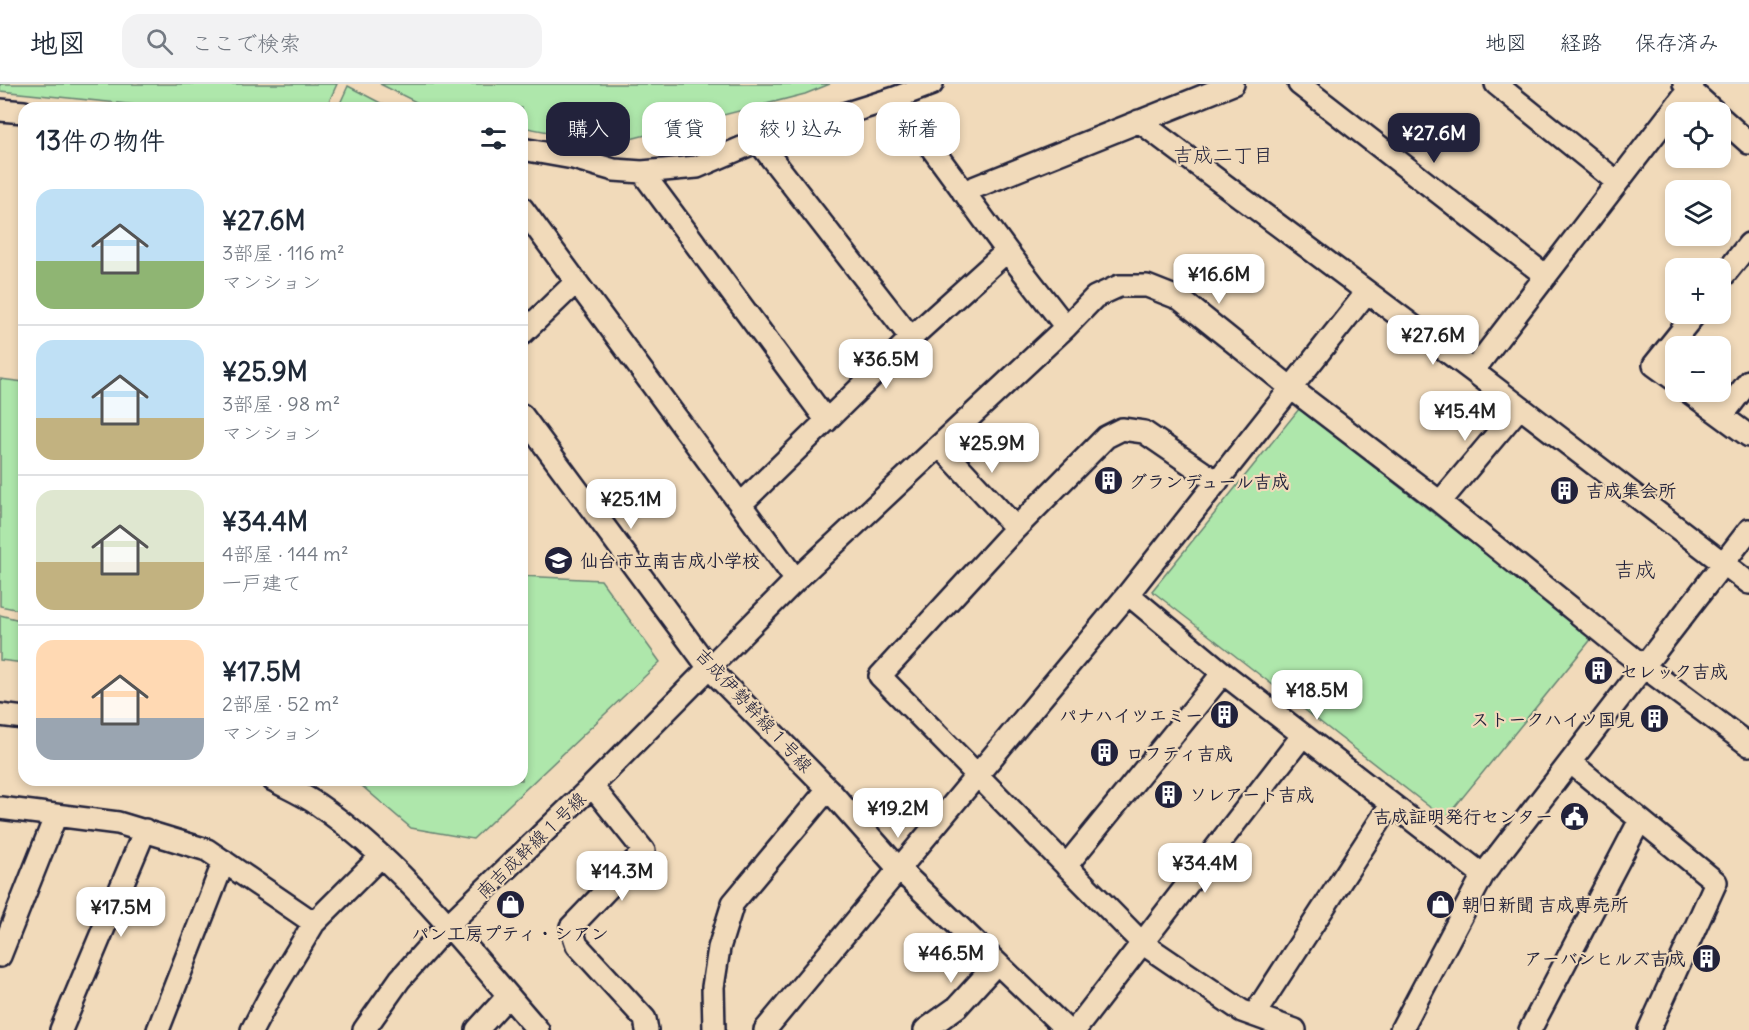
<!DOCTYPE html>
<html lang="ja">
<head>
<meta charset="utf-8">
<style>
  body { margin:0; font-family:Delius,"Klee One",sans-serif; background:#f2f2f3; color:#1f2937; height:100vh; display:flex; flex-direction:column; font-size:22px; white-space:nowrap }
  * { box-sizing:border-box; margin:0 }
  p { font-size:20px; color:#747a83 }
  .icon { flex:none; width:33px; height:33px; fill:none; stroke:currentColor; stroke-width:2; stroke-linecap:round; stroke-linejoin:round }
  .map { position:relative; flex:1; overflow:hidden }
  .drawer { position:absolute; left:18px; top:18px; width:510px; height:684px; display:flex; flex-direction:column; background:#fff; border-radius:18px; box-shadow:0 3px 9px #0003 }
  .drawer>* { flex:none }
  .banner { position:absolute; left:546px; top:18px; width:570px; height:54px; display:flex; gap:12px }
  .buttons { position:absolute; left:1665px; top:18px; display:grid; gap:12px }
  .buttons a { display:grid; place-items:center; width:66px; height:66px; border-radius:12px; background:#fff; box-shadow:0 3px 9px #0003; font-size:30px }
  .price { position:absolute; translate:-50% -51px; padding:0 14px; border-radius:12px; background:#fff; color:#222; font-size:20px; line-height:39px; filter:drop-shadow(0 2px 3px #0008) }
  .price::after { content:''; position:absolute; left:50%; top:36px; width:18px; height:14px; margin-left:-9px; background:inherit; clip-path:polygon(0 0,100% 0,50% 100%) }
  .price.current { background:#22223b; color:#fff }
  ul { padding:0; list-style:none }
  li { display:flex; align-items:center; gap:18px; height:150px; padding:0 18px }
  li+li { border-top:2px solid #e0e1e3 }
  li span { display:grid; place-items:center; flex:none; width:168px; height:120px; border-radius:18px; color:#555 }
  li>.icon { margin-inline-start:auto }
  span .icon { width:72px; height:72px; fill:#fffc; stroke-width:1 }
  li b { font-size:26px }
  h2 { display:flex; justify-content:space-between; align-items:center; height:72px; padding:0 18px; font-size:26px }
  .chip { padding:0 21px; border-radius:18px; background:#fff; box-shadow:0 3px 9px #0003; font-size:21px; line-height:54px }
  .chip.current { background:#22223b; color:#fff }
  header { display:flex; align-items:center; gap:36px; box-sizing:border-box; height:84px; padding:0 30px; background:#fff; border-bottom:2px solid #e0e1e3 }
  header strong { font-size:28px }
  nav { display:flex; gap:33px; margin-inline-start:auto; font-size:21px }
  .search { width:420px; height:54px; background:#f2f2f3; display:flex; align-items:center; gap:15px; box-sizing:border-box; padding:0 21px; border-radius:18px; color:#747a83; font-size:22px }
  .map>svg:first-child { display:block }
</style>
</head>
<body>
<header>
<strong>地図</strong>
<div class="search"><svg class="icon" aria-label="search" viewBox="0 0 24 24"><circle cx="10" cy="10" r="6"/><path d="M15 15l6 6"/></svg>ここで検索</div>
<nav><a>地図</a><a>経路</a><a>保存済み</a></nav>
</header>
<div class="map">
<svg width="1749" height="946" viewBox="0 0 1749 946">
  <rect width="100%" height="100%" fill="#f1daba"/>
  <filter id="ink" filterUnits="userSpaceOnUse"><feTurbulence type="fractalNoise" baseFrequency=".0167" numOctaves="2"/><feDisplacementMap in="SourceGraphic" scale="12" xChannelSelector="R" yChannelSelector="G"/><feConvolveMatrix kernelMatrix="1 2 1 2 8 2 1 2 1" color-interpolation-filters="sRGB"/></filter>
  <g filter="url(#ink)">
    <!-- green -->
    <path fill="#aee7ab" stroke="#688473" stroke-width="1.5" d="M0,0H337L326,24H167L0,7Z
      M380,0H830L805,10L611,60L522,43V24H428Z
      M348,2L390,24H338Z
      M0,295L24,298V527L0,522Z
      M1299,325L1593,553L1445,735L1152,507Z
      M522,492L601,496L660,578L473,755L411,744L355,696H522Z
      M0,531L24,537V579L0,576Z"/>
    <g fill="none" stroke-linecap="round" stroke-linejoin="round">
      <defs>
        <path id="minor" d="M1299,0L1546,192
          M1496,0L1617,98
          M1684,0L1715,28
          M895,14L1007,167L1066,243
          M0,26L24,28
          M1720,33L1749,59
          M1139,37L1473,287L1749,499
          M758,57L911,254
          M522,65L573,74L614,86L642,88L697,83L758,57L895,14L932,0
          M642,88L827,337
          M963,108L1233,0
          M522,124L796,496
          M1720,196L1749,160
          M522,250L576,198
          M1473,287L1693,0
          M1676,297L1654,281L1695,230
          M1689,308L1749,352
          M522,331L709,584L828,705L899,785L1067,946
          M1722,332L1749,297
          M940,362L1016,444
          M1217,398L1144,348L1122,345L1106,353L1016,444L880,592L1142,859L1242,927L1295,946
          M1440,418L1520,323
          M741,420L911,254L1007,167
          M1128,510L1223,589L1483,791
          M0,631L24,634
          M1570,678L1716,798L1649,946
          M273,696C288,704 304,711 317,720C404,780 469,867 538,946
          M592,702L644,767L571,843L577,861L645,935L647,946
          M0,724L118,739L207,766L314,839
          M1066,782L1223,589
          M0,872L56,731
          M1254,931L1391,720
          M61,946L145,746
          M158,946L224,777
          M252,946L270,912L314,839L381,772
          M364,946L400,895L448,841L592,702L796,496L1066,243L1095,213L1119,202H1147L1180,215L1291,304L1440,418L1643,582L1749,661
          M477,946L508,912
          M714,946L713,903L719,864L733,819L828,705
          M765,946L1128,510L1367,208
          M925,946L957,923L997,879
          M1075,946L1303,651
          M1401,946L1483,791L1749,446
          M1530,946L1640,736"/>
      </defs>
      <!-- minor casing -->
      <use href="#minor" stroke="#22223b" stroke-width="26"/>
      <!-- minor -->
      <use href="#minor" stroke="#f1daba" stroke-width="21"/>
    </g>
  </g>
  <!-- icons -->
  <defs>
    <symbol id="building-disc" viewBox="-11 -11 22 22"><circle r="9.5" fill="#22223b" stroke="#f1daba"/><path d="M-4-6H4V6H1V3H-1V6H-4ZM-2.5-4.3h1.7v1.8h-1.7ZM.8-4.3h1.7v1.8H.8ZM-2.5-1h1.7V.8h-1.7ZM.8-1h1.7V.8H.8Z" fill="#fff"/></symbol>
    <symbol id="school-disc" viewBox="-11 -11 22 22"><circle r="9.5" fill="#22223b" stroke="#f1daba"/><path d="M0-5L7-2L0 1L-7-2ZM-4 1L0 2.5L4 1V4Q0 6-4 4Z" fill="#fff"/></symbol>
    <symbol id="civic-disc" viewBox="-11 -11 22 22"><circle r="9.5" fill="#22223b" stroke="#f1daba"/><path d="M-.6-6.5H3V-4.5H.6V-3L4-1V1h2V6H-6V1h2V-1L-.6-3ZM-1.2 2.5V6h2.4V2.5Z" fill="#fff"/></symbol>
    <symbol id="shop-disc" viewBox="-11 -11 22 22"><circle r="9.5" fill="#22223b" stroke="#f1daba"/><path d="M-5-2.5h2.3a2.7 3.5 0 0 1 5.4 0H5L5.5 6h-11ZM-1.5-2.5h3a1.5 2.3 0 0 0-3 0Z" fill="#fff"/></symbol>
  </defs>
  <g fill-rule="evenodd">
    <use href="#building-disc" x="1092" y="380" width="33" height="33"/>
    <use href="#building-disc" x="1548" y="390" width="33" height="33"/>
    <use href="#school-disc" x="542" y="460" width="33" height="33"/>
    <use href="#building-disc" x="1582" y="570" width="33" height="33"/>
    <use href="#building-disc" x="1208" y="614" width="33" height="33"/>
    <use href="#building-disc" x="1638" y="618" width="33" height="33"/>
    <use href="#building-disc" x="1088" y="652" width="33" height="33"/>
    <use href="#building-disc" x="1152" y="694" width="33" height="33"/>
    <use href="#civic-disc" x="1558" y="716" width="33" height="33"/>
    <use href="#shop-disc" x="494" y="804" width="33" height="33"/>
    <use href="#shop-disc" x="1424" y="804" width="33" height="33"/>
    <use href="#building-disc" x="1690" y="858" width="33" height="33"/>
  </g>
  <g text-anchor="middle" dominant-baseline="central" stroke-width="4.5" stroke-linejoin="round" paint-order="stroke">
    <!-- poi labels -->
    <g font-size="18" font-weight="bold" fill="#22223b" stroke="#f1daba" text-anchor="start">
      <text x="1129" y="397">グランデュール吉成</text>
      <text x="1586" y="406">吉成集会所</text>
      <text x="580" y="476">仙台市立南吉成小学校</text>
      <text x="1620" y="587">セレック吉成</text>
      <text x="1203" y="631" text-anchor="end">パナハイツエミー</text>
      <text x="1634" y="635" text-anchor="end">ストークハイツ国見</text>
      <text x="1126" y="669">ロフティ吉成</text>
      <text x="1189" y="710">ソレアート吉成</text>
      <text x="1553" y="732" text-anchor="end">吉成証明発行センター</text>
      <text x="1462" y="820">朝日新聞 吉成専売所</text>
      <text x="510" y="849" text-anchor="middle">パン工房プティ・シアン</text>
      <text x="1686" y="874" text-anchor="end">アーバンヒルズ吉成</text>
    </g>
    <!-- street labels -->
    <g font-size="18" fill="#22223b" stroke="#f1daba">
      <text transform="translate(754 626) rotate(47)">吉成伊勢幹線１号線</text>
      <text transform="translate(531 761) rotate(-44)">南吉成幹線１号線</text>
    </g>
    <!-- neighbourhood labels -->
    <g font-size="20" fill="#22223b" stroke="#f1daba">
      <text x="1223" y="70">吉成二丁目</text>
    </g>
    <!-- quarter labels -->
    <g font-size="21" fill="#22223b" stroke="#f1daba">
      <text x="1635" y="485">吉成</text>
    </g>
  </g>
</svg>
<div class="buttons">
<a><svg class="icon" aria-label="locate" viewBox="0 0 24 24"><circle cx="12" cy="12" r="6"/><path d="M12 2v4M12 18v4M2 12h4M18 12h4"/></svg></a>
<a><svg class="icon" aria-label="layers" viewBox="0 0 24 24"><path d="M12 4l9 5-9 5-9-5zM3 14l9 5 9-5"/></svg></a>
<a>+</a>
<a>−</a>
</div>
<b class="price current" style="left:1434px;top:80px">¥27.6M</b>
<b class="price" style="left:1219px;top:221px">¥16.6M</b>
<b class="price" style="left:1433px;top:282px">¥27.6M</b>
<b class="price" style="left:886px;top:306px">¥36.5M</b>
<b class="price" style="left:1465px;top:358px">¥15.4M</b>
<b class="price" style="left:992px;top:390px">¥25.9M</b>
<b class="price" style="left:631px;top:446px">¥25.1M</b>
<b class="price" style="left:1317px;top:637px">¥18.5M</b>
<b class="price" style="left:898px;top:755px">¥19.2M</b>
<b class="price" style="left:1205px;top:810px">¥34.4M</b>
<b class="price" style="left:622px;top:818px">¥14.3M</b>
<b class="price" style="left:121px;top:854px">¥17.5M</b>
<b class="price" style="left:951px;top:900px">¥46.5M</b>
<div class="banner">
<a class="chip current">購入</a>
<a class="chip">賃貸</a>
<a class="chip">絞り込み</a>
<a class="chip">新着</a>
</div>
<section class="drawer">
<h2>13件の物件<svg class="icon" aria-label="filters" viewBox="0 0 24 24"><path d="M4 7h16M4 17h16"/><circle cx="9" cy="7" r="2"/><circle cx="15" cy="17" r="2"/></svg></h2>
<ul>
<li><span style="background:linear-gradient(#bfe0f5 60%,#8fb573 0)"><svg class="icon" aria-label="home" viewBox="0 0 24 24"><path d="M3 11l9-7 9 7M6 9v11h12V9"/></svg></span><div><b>¥27.6M</b><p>3部屋 · 116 m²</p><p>マンション</p></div></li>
<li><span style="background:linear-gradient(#bfe0f5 65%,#c2b280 0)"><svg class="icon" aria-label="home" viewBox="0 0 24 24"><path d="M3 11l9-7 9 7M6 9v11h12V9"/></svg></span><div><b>¥25.9M</b><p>3部屋 · 98 m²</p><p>マンション</p></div></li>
<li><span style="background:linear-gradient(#dfe7d0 60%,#c2b280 0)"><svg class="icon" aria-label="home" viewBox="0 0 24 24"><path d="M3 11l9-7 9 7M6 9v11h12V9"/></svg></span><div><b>¥34.4M</b><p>4部屋 · 144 m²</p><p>一戸建て</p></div></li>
<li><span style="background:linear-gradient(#ffd9b3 65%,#9aa5b1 0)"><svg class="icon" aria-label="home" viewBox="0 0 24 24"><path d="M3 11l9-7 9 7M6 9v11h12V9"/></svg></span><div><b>¥17.5M</b><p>2部屋 · 52 m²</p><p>マンション</p></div></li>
</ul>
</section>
</div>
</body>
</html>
